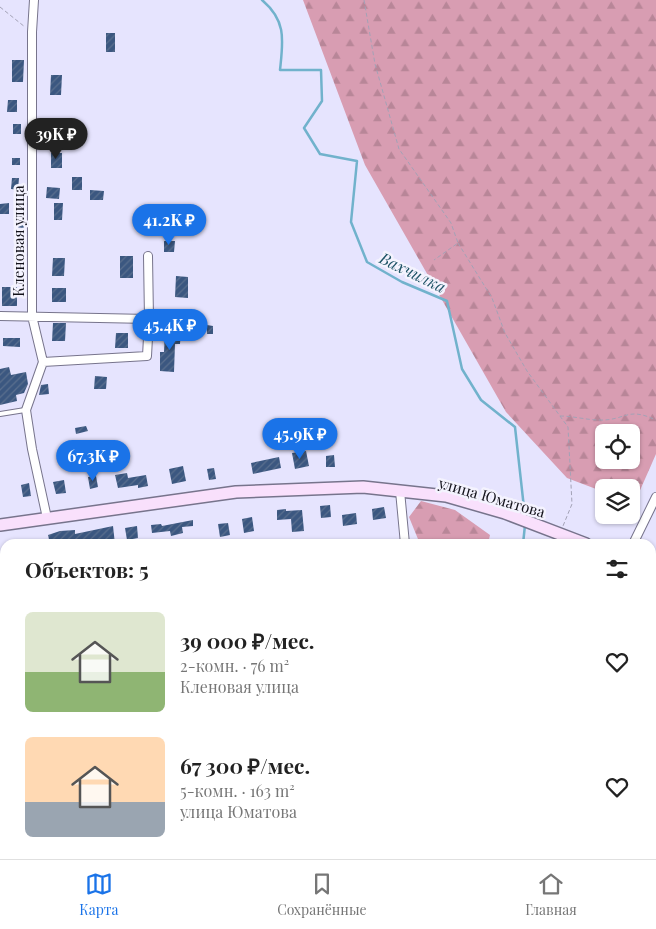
<!DOCTYPE html>
<html lang="ru">
<head>
<meta charset="utf-8">
<style>
  body { margin:0; font-family:"Playfair Display",serif; background:#f6f6f6; color:#222; height:100vh; display:flex; flex-direction:column; font-size:19px; white-space:nowrap }
  * { box-sizing:border-box; margin:0 }
  p { font-size:16px; color:#767676 }
  .icon { flex:none; width:28px; height:28px; fill:none; stroke:currentColor; stroke-width:2; stroke-linecap:round; stroke-linejoin:round }
  .map { position:relative; flex:1; overflow:hidden }
  .side { position:absolute; left:0px; top:539px; width:656px; height:321px; display:flex; flex-direction:column; background:#fff; border-radius:15px 15px 0 0; box-shadow:0 1px 4px #0004 }
  .side>* { flex:none }
  .fabs { position:absolute; left:595px; top:424px; display:grid; gap:10px }
  .fabs a { display:grid; place-items:center; width:45px; height:45px; border-radius:8px; background:#fff; box-shadow:0 1px 4px #0004; font-size:25px }
  .price { position:absolute; translate:-50% -42px; padding:0 11px; border-radius:18px; background:#1a73e8; color:#fff; font-size:16px; line-height:32px; filter:drop-shadow(0 1px 2px #0008) }
  .price::after { content:''; position:absolute; left:50%; top:30px; width:15px; height:11px; margin-left:-8px; background:inherit; clip-path:polygon(0 0,100% 0,50% 100%) }
  .price.current { background:#222; color:#fff }
  ul { padding:0; list-style:none }
  li { display:flex; align-items:center; gap:15px; height:125px; padding:0 25px }
  li span { display:grid; place-items:center; flex:none; width:140px; height:100px; border-radius:8px; color:#555 }
  li>.icon { margin-inline-start:auto }
  span .icon { width:60px; height:60px; fill:#fffc; stroke-width:1 }
  li b { font-size:21px }
  h2 { display:flex; justify-content:space-between; align-items:center; height:60px; padding:0 25px; font-size:21px }
  .tabs { display:flex; justify-content:space-around; align-items:center; height:70px; border-top:1px solid #e0e0e0; background:#fff; font-size:14px; color:#767676 }
  .tabs a { display:grid; justify-items:center; gap:2px }
  .tabs .current { color:#1a73e8 }
  .map>svg:first-child { display:block }
</style>
</head>
<body>
<div class="map">
<svg width="656" height="859" viewBox="0 0 656 859">
  <defs>
    <pattern id="forest-firs" width="22" height="20" patternUnits="userSpaceOnUse" patternTransform="scale(1.25)"><rect width="22" height="20" fill="#d89db2"/><path d="M5 1l3.5 6h-7zM16 11l3.5 6h-7z" fill="#b88698"/></pattern>
    <pattern id="building-hatch" width="6" height="6" patternUnits="userSpaceOnUse" patternTransform="scale(1.25)"><rect width="6" height="6" fill="#3b5780"/><path d="M-1 1l2-2M0 6l6-6M5 7l2-2" fill="none" stroke="#5a6f8e"/></pattern>
  </defs>
  <rect width="100%" height="100%" fill="#e6e4fe"/>
  <!-- green -->
  <path fill="#f1c1d2" d="M187,855L244,859H186Z"/>
  <!-- forest -->
  <path fill="url(#forest-firs)" fill-rule="evenodd" d="M303,0H656V454L634,504L631,503V488H604V492L567,478L506,412L365,165ZM631,432V460H604V432Z
    M421,501L455,510L490,535L488,544H420L409,517Z
    M651,621L656,653V693L651,698Z
    M535,855H610L609,859H536Z"/>
  <g fill="none" stroke-linecap="round" stroke-linejoin="round">
    <!-- stream -->
    <path stroke="#71b2cc" stroke-width="2.5" d="M262,0C287,21 283,41 280,70H321L322,101L304,128L320,154L357,161L351,222L367,262L402,282L447,301L462,369L481,400L515,427L525,517
      M523,544L525,525
      M490,859L492,855"/>
  </g>
  <!-- building -->
  <path fill="url(#building-hatch)" d="M106,33H115V52H106Z
    M12,60H24L23,82H12Z
    M51,75H62L61,95H50Z
    M8,100H17V112H7Z
    M49,123H61V137L49,136Z
    M13,124H21V134H13Z
    M51,153H62V168H51Z
    M12,158H20V165H12Z
    M72,177H82V190H72Z
    M12,178H19L18,190L11,189Z
    M47,187L60,188L59,199L46,198Z
    M90,190L104,191L103,200H90Z
    M9,203V214H0V204Z
    M54,203H63L62,220H54Z
    M15,215L24,216V228L14,227Z
    M164,241H175L174,252H164Z
    M120,256H133V278H120Z
    M53,258H65L64,276H52Z
    M176,276L188,277V298L175,297Z
    M2,287H17V306H2Z
    M52,288H66V302H52Z
    M155,321L162,322L161,330L154,329Z
    M53,323H66L65,341H52Z
    M186,323L195,324V331H186Z
    M207,325L213,326V334H207Z
    M165,331H181L180,344H175L174,372L160,371V352H164Z
    M116,333H128V348H115Z
    M3,338H20V347L3,346Z
    M9,367L11,375L26,372L28,384L24,393L16,395L17,401L0,405V369Z
    M95,376L107,377L106,389H94Z
    M48,384L49,394L39,395L41,385Z
    M86,426L88,431L76,434L75,428Z
    M81,441L83,451L76,452L74,443Z
    M306,451L309,466L295,469L292,453Z
    M334,455L335,467H326V456Z
    M279,457L281,468L253,474L251,463Z
    M183,466L186,481L172,484L169,469Z
    M214,468L216,479L209,480L207,469Z
    M127,473L128,478L146,475L148,486L138,488V485L118,488L115,475Z
    M96,476L98,487L90,489L88,477Z
    M64,480L66,493L56,494L53,482Z
    M29,483L31,496L23,497L21,485Z
    M330,505L331,517L321,518L320,506Z
    M384,507L386,518L373,520L372,509Z
    M286,509V511L302,510L304,531L292,532L291,519L277,520V510Z
    M356,513L357,524L343,526L342,515Z
    M252,517L254,531L244,533L242,519Z
    M193,520V526L182,527L183,533L171,536L170,531L152,533L151,525L161,524L162,526Z
    M228,523L230,535L220,537L218,524Z
    M113,526L115,544H50L48,535L60,531L75,530V534Z
    M137,526L138,538L127,540L125,528Z"/>
  <g fill="none" stroke-linecap="round" stroke-linejoin="round">
    <defs>
      <path id="lane" d="M0,414L25,410"/>
      <path id="street" d="M34,0L32,32V316L43,362
        M0,316L149,319L148,256
        M43,362L26,410L32,449L47,518
        M43,362L147,356L149,319
        M400,491L405,544
        M633,544L656,497
        M0,576L5,587
        M0,764L5,737
        M0,817L5,818
        M651,826L656,827
        M235,855L262,859
        M100,859L101,855"/>
      <path id="secondary" d="M0,525L236,492L363,487L446,496L505,513L586,544
        M651,568L656,570"/>
    </defs>
    <!-- lane casing -->
    <use href="#lane" stroke="#77748c" stroke-width="6"/>
    <!-- street casing -->
    <use href="#street" stroke="#77748c" stroke-width="10"/>
    <!-- secondary casing -->
    <use href="#secondary" stroke="#77748c" stroke-width="14"/>
    <!-- path -->
    <path stroke="#a3a2b6" stroke-width="1" stroke-dasharray="4 2.5" stroke-linecap="butt" d="M364,0L375,64L399,149L451,223L458,243L434,260
      M0,7L25,27
      M458,243L492,298L505,333L527,371L568,427L572,504L563,526
      M560,416C573,416 587,420 599,420C626,421 626,406 656,420
      M651,751L656,743
      M541,859L553,855
      M619,859L620,855"/>
    <!-- lane -->
    <use href="#lane" stroke="#fff" stroke-width="4"/>
    <!-- street -->
    <use href="#street" stroke="#fff" stroke-width="8"/>
    <!-- secondary -->
    <use href="#secondary" stroke="#f9e0fc" stroke-width="11"/>
  </g>
  <g text-anchor="middle" dominant-baseline="central" stroke-width="5" stroke-linejoin="round" paint-order="stroke">
    <!-- street labels -->
    <g font-size="15" fill="#12111a" stroke="#f4f3fe">
      <text transform="translate(18 241) rotate(-90)">Кленовая улица</text>
      <text transform="translate(492 497) rotate(16)">улица Юматова</text>
    </g>
    <!-- water labels -->
    <g font-size="16" font-style="italic" fill="#1f5467" stroke="#f4f3fe">
      <text transform="translate(413 272) rotate(26)">Вахчилка</text>
    </g>
  </g>
</svg>
<div class="fabs">
<a><svg class="icon" aria-label="locate" viewBox="0 0 24 24"><circle cx="12" cy="12" r="6"/><path d="M12 2v4M12 18v4M2 12h4M18 12h4"/></svg></a>
<a><svg class="icon" aria-label="layers" viewBox="0 0 24 24"><path d="M12 4l9 5-9 5-9-5zM3 14l9 5 9-5"/></svg></a>
</div>
<b class="price current" style="left:56px;top:160px">39K ₽</b>
<b class="price" style="left:169px;top:246px">41.2K ₽</b>
<b class="price" style="left:170px;top:351px">45.4K ₽</b>
<b class="price" style="left:300px;top:460px">45.9K ₽</b>
<b class="price" style="left:93px;top:482px">67.3K ₽</b>
<section class="side">
<h2>Объектов: 5<svg class="icon" aria-label="filters" viewBox="0 0 24 24"><path d="M4 7h16M4 17h16"/><circle cx="9" cy="7" r="2"/><circle cx="15" cy="17" r="2"/></svg></h2>
<ul>
<li><span style="background:linear-gradient(#dfe7d0 60%,#8fb573 0)"><svg class="icon" aria-label="home" viewBox="0 0 24 24"><path d="M3 11l9-7 9 7M6 9v11h12V9"/></svg></span><div><b>39 000 ₽/мес.</b><p>2-комн. · 76 m²</p><p>Кленовая улица</p></div><svg class="icon" aria-label="heart" viewBox="0 0 24 24"><path d="M12 20l-8-8c-3-5 5-10 8-4 3-6 11-1 8 4z"/></svg></li>
<li><span style="background:linear-gradient(#ffd9b3 65%,#9aa5b1 0)"><svg class="icon" aria-label="home" viewBox="0 0 24 24"><path d="M3 11l9-7 9 7M6 9v11h12V9"/></svg></span><div><b>67 300 ₽/мес.</b><p>5-комн. · 163 m²</p><p>улица Юматова</p></div><svg class="icon" aria-label="heart" viewBox="0 0 24 24"><path d="M12 20l-8-8c-3-5 5-10 8-4 3-6 11-1 8 4z"/></svg></li>
</ul>
</section>
</div>
<nav class="tabs">
<a class="current"><svg class="icon" aria-label="map" viewBox="0 0 24 24"><path d="M3 6l6-2 6 2 6-2v14l-6 2-6-2-6 2zM9 4v14M15 6v14"/></svg>Карта</a>
<a><svg class="icon" aria-label="saved" viewBox="0 0 24 24"><path d="M7 4h10v16l-5-4-5 4z"/></svg>Сохранённые</a>
<a><svg class="icon" aria-label="home" viewBox="0 0 24 24"><path d="M3 11l9-7 9 7M6 9v11h12V9"/></svg>Главная</a>
</nav>
</body>
</html>
